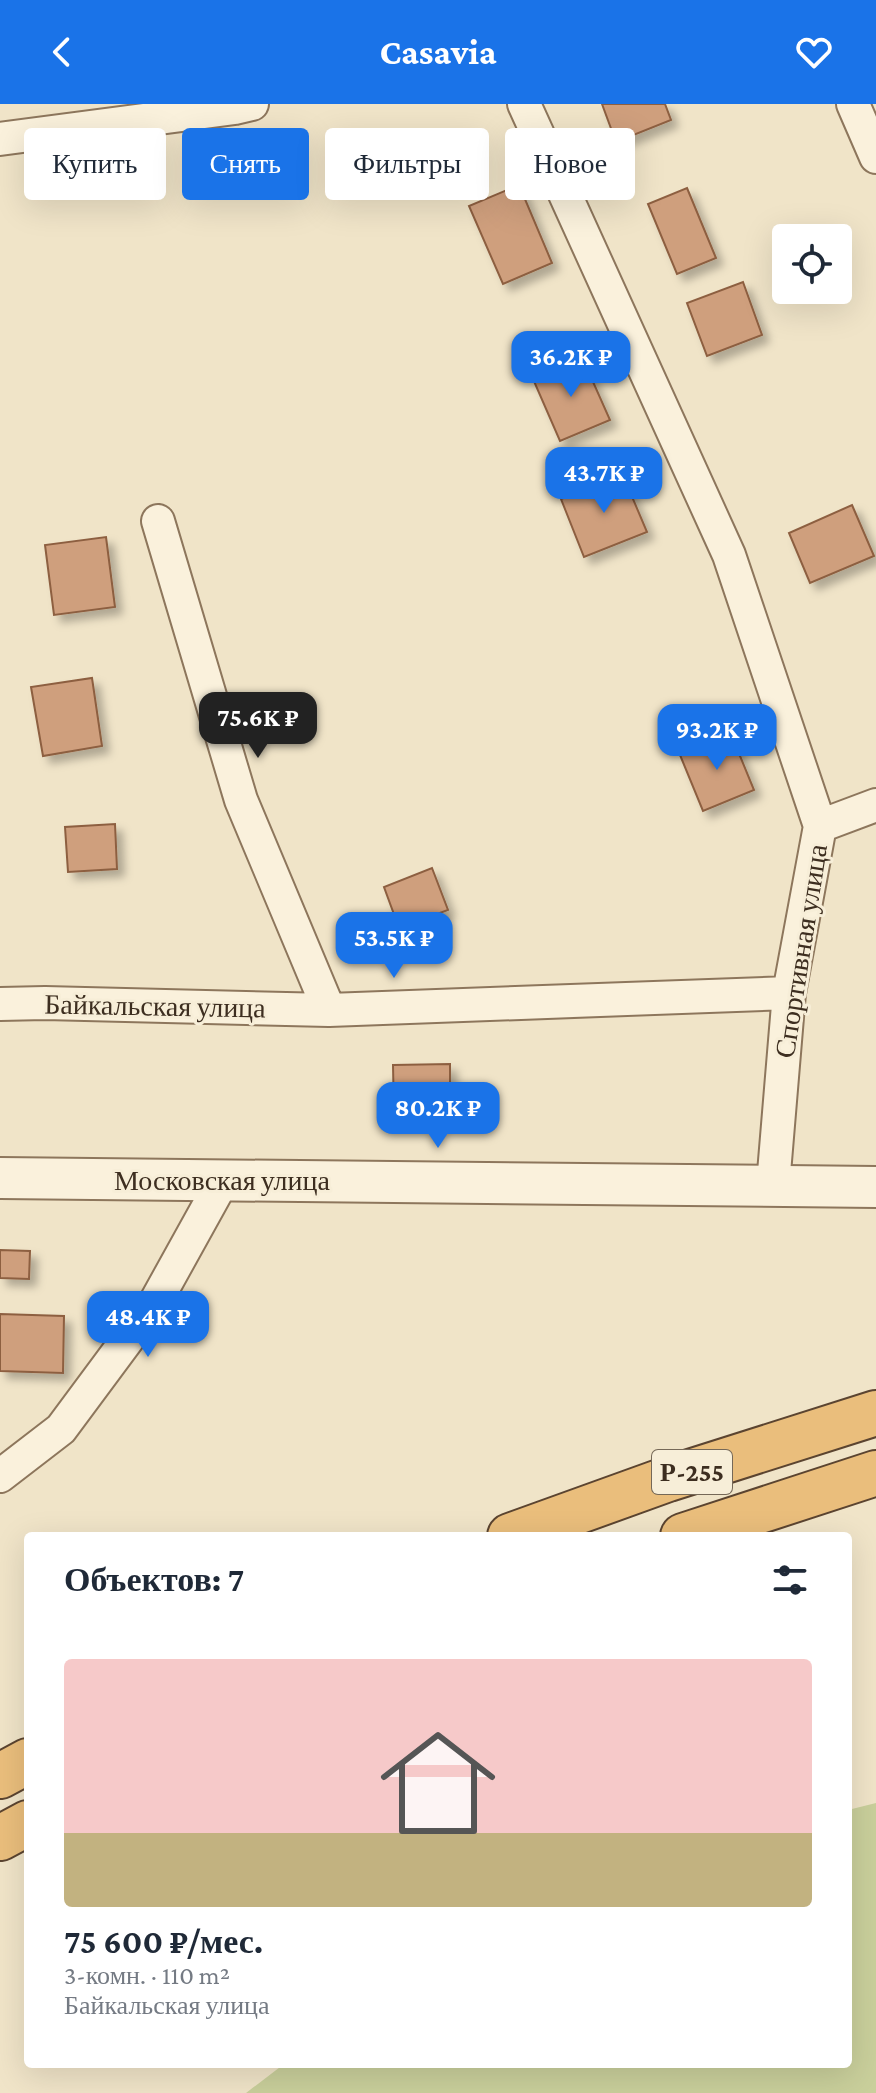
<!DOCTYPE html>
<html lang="ru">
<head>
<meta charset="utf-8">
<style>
  body { margin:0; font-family:"Crimson Pro",serif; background:#f2f2f3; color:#1f2937; height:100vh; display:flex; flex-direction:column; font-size:30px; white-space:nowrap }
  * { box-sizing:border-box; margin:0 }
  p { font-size:26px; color:#747a83 }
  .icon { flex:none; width:44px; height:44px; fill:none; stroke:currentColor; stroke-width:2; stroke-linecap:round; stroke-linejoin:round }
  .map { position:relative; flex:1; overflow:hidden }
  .details { position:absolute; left:24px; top:1428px; width:828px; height:536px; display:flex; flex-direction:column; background:#fff; border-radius:8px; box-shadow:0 8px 32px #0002 }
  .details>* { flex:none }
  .guide { position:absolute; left:24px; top:24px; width:828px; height:72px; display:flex; gap:16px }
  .fabs { position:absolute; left:772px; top:120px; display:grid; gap:16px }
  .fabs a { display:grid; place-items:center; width:80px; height:80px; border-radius:8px; background:#fff; box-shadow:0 8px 32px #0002; font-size:40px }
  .price { position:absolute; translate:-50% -68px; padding:0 18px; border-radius:16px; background:#1a73e8; color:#fff; font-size:26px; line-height:52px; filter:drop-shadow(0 2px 4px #0008) }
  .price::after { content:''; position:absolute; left:50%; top:48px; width:24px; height:18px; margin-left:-12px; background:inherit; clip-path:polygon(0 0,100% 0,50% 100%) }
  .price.selected { background:#222; color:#fff }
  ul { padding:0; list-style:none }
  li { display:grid; align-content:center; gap:16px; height:424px; padding:0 40px }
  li+li { border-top:2px solid #e0e1e3 }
  li span { display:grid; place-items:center; height:248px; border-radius:8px; color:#555 }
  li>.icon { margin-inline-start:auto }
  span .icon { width:144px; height:144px; fill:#fffc; stroke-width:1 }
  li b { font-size:34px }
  h2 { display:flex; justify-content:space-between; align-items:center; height:96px; padding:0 40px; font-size:34px }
  .pill { padding:0 28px; border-radius:8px; background:#fff; box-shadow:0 8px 32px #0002; font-size:28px; line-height:72px }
  .pill.selected { background:#1a73e8; color:#fff }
  header { display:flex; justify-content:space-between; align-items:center; height:104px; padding:0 40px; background:#1a73e8; color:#fff; font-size:36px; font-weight:700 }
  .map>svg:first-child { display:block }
</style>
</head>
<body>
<header><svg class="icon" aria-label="back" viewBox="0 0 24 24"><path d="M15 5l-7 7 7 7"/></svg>Casavia<svg class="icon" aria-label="heart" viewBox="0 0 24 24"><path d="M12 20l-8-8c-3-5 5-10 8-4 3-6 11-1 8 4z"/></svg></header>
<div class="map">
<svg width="876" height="1989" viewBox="0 0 876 1989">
  <defs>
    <filter id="shadow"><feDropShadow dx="7" dy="7" stdDeviation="4" flood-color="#0004"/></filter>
  </defs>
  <rect width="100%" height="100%" fill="#f0e4c8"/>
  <!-- green -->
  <path fill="#c9cf9b" d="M876,1699V1989H246L284,1960H848V1706Z"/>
  <!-- building -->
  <path fill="#cf9f7d" stroke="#8d5f41" stroke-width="2" filter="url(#shadow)" d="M602,0H665L671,16L616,38Z
    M519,81L552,159L503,180L469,102Z
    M687,84L716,154L677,170L648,100Z
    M743,178L762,231L707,252L687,199Z
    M582,253L610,316L560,337L533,275Z
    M622,369L647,428L584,453L561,395Z
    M852,401L874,452L810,479L789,429Z
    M106,433L115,503L54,511L45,441Z
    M92,574L102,642L43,652L31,583Z
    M731,630L754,686L703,707L680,651Z
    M115,720L117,765L68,768L65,723Z
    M432,764L448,806L399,824L384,783Z
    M450,960V1011L394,1012L393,961Z
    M0,1146L30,1147L29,1175L0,1174Z
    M0,1210L64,1212L63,1269L0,1267Z"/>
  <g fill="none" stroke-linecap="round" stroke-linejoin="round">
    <defs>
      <path id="minor" d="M524,0L729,451L820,722L789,889L773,1081
        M853,0L876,53
        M0,35L235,4L252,0
        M158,417L241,696L329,906
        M820,722L876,701
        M0,900L45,899L329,906L789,889
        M0,1372L61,1325L156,1197L223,1076"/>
      <path id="tertiary" d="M0,1074L876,1083"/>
      <path id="trunk" d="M510,1432L668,1375L876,1309
        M683,1432L876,1369
        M0,1672L28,1657
        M0,1734L28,1719"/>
    </defs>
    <!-- minor casing -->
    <use href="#minor" stroke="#8d765c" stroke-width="36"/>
    <!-- tertiary casing -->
    <use href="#tertiary" stroke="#8d765c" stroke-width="44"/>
    <!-- trunk casing -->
    <use href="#trunk" stroke="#5b4430" stroke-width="48"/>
    <!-- minor -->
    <use href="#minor" stroke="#faf1dc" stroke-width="32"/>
    <!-- tertiary -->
    <use href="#tertiary" stroke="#faf1dc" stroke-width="40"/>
    <!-- trunk -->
    <use href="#trunk" stroke="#eabe7c" stroke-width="44"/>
  </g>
  <g text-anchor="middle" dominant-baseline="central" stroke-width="6" stroke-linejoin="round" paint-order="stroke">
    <!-- shield labels -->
    <rect fill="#f7eed8" stroke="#756857" stroke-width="2" x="652" y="1346" width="80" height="44" rx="6"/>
    <g font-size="26" font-weight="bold" fill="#3d2e20">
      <text x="692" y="1368">Р-255</text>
    </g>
    <!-- street labels -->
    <g font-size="28" fill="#3d2e20" stroke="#f7eed8">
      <text transform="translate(801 847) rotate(-81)">Спортивная улица</text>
      <text transform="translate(155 902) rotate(1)">Байкальская улица</text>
      <text x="222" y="1076">Московская улица</text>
    </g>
  </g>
</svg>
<div class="fabs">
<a><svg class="icon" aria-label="locate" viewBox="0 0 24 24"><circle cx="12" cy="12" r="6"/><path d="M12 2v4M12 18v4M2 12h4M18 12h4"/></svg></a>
</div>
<b class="price" style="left:571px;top:295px">36.2K ₽</b>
<b class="price" style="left:604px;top:411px">43.7K ₽</b>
<b class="price selected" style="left:258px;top:656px">75.6K ₽</b>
<b class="price" style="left:717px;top:668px">93.2K ₽</b>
<b class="price" style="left:394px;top:876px">53.5K ₽</b>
<b class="price" style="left:438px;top:1046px">80.2K ₽</b>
<b class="price" style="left:148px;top:1255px">48.4K ₽</b>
<div class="guide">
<a class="pill">Купить</a>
<a class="pill selected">Снять</a>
<a class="pill">Фильтры</a>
<a class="pill">Новое</a>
</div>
<section class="details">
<h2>Объектов: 7<svg class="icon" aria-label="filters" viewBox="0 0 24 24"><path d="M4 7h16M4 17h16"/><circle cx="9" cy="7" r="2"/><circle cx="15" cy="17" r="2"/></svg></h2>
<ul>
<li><span style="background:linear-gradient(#f6c9c9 70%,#c2b280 0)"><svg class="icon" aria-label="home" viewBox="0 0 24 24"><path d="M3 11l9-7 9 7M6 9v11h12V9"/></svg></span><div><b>75 600 ₽/мес.</b><p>3-комн. · 110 m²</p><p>Байкальская улица</p></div></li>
</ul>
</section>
</div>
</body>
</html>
